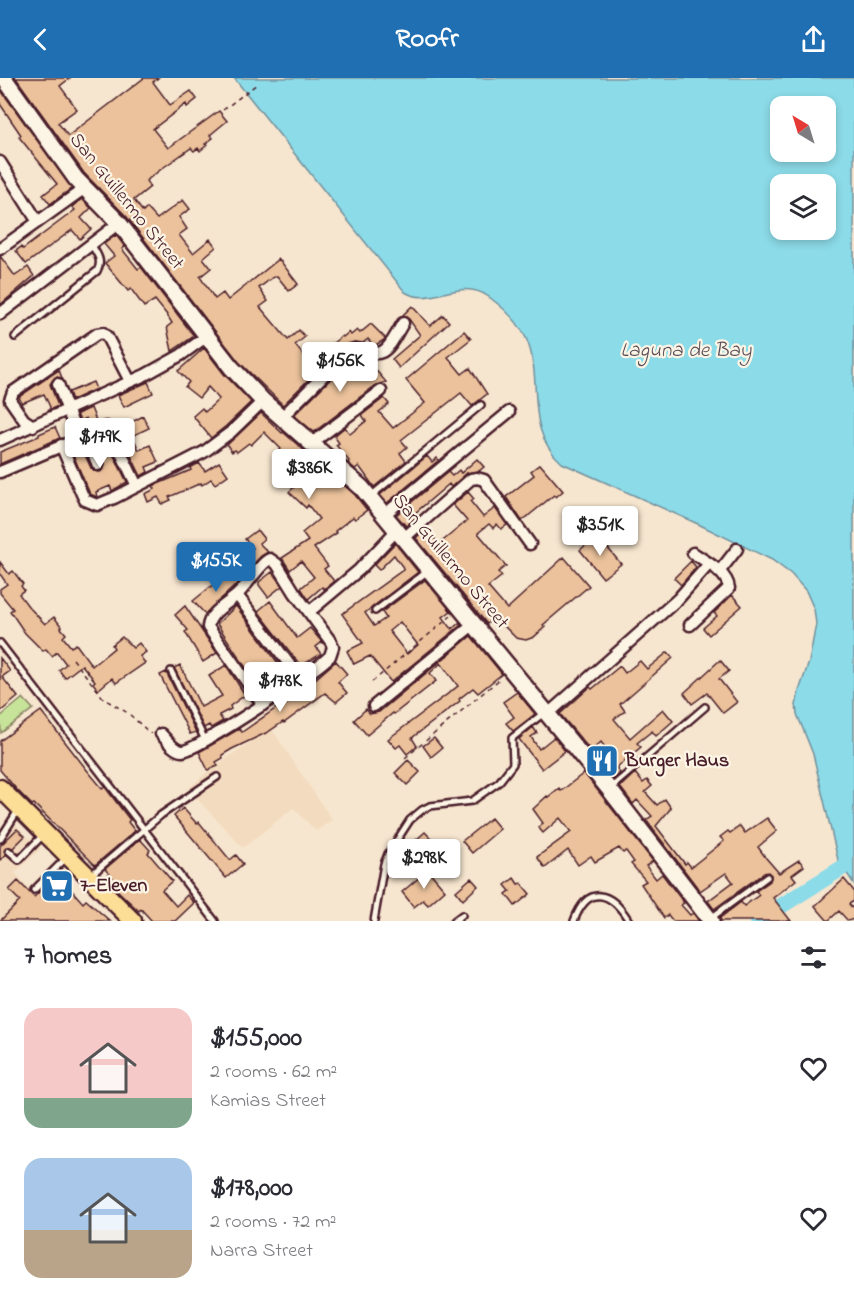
<!DOCTYPE html>
<html lang="en">
<head>
<meta charset="utf-8">
<style>
  body { margin:0; font-family:"Indie Flower",sans-serif; background:#f2f2f3; color:#2b2b33; height:100vh; display:flex; flex-direction:column; font-size:22px; white-space:nowrap }
  * { box-sizing:border-box; margin:0 }
  p { font-size:20px; color:#7c7c81 }
  .icon { flex:none; width:33px; height:33px; fill:none; stroke:currentColor; stroke-width:2; stroke-linecap:round; stroke-linejoin:round }
  .map { position:relative; height:843px; overflow:hidden }
  .panel { display:flex; flex-direction:column; background:#fff; flex:1 }
  .panel>* { flex:none }
  .needle { width:39px; rotate:322deg }
  .controls { position:absolute; left:770px; top:18px; display:grid; gap:12px }
  .controls a { display:grid; place-items:center; width:66px; height:66px; border-radius:12px; background:#fff; box-shadow:0 3px 9px #0003; font-size:30px }
  .price { position:absolute; translate:-50% -51px; padding:0 14px; border-radius:6px; background:#fff; color:#222; font-size:20px; line-height:39px; filter:drop-shadow(0 2px 3px #0008) }
  .price::after { content:''; position:absolute; left:50%; top:36px; width:18px; height:14px; margin-left:-9px; background:inherit; clip-path:polygon(0 0,100% 0,50% 100%) }
  .price.current { background:#1f6fb2; color:#fff }
  ul { padding:0; list-style:none }
  li { display:flex; align-items:center; gap:18px; height:150px; padding:0 24px }
  li span { display:grid; place-items:center; flex:none; width:168px; height:120px; border-radius:18px; color:#555 }
  li>.icon { margin-inline-start:auto }
  span .icon { width:72px; height:72px; fill:#fffc; stroke-width:1 }
  li b { font-size:26px }
  h2 { display:flex; justify-content:space-between; align-items:center; height:72px; padding:0 24px; font-size:26px }
  header { display:flex; justify-content:space-between; align-items:center; height:78px; padding:0 24px; background:#1f6fb2; color:#fff; font-size:27px; font-weight:700 }
  .map>svg:first-child { display:block }
</style>
</head>
<body>
<header><svg class="icon" aria-label="back" viewBox="0 0 24 24"><path d="M15 5l-7 7 7 7"/></svg>Roofr<svg class="icon" aria-label="share" viewBox="0 0 24 24"><path d="M12 15V3M7 8l5-5 5 5M5 13v7h14v-7"/></svg></header>
<div class="map">
<svg width="854" height="843" viewBox="0 0 854 843">
  <rect width="100%" height="100%" fill="#f7e6cf"/>
  <filter id="ink" filterUnits="userSpaceOnUse"><feTurbulence type="fractalNoise" baseFrequency=".0167" numOctaves="2"/><feDisplacementMap in="SourceGraphic" scale="12" xChannelSelector="R" yChannelSelector="G"/><feConvolveMatrix kernelMatrix="1 2 1 2 8 2 1 2 1" color-interpolation-filters="sRGB"/></filter>
  <g filter="url(#ink)">
    <!-- built -->
    <path fill="#f3dbbf" d="M271,650L332,742L316,753L293,730L243,770L188,711L207,694Z
      M9,740L40,771L15,795L44,828L0,843V752Z"/>
    <!-- green -->
    <path fill="#c7e39a" stroke="#888162" stroke-width="1.5" d="M23,620L33,631L1,655L0,639Z"/>
    <!-- water -->
    <path fill="#8cdbe8" stroke="#72909c" stroke-width="1.5" fill-rule="evenodd" d="M234,0H854V806L838,782L813,676L797,636L796,627L799,613L809,584L816,546L814,531L806,513L791,496L772,482L698,446L562,385C522,350 545,303 526,260C518,243 504,230 489,219C459,198 431,230 405,214ZM780,28H825V74H780ZM780,106H825V152H780Z"/>
    <g fill="none" stroke-linecap="round" stroke-linejoin="round">
      <!-- river -->
      <path stroke="#8cdbe8" stroke-width="16" d="M757,843L842,790"/>
    </g>
    <!-- building -->
    <path fill="#ebc29b" stroke="#4a1f2b" stroke-width="1.5" fill-rule="evenodd" d="M16,0H70L60,8L77,31L58,45L68,58L144,0H158L153,4L170,27L191,13L197,21L187,29L186,26L153,51L168,70L219,33L227,43L210,57L213,60L205,66L207,67L200,73L198,70L194,73L191,70L164,89L146,103L150,109L134,122L143,134L147,130L157,141L183,122L190,131L179,139L187,151L179,157L193,175L210,161L216,169L203,180L211,190L200,199L215,221L223,215L228,222L279,181L298,206L289,213L277,198L272,200L259,210L268,223L260,229L288,262L299,252L305,259L295,267L309,284L342,258L343,259L349,254L351,257L357,252L360,255L371,246L385,260L384,262L374,268L368,261L363,265L354,264L342,268L283,327L238,283L127,139L84,95Z
      M0,11L72,110L50,126L43,117L57,106L19,59L21,57L0,26Z
      M82,121L91,130L81,140L91,151L80,161L72,152L26,186L16,173L21,169L23,171L75,132L72,129Z
      M116,157L125,169L122,171L138,191L141,189L194,258L172,273L167,249L172,245L167,237L155,222L144,229L131,211L128,213L105,185L114,178L104,166Z
      M0,178L15,198L28,189L34,198L0,227Z
      M412,228L430,248L443,237L449,244L399,290L392,281L420,257L409,241L403,237Z
      M464,253L471,261L448,279L462,296L470,290L487,316L472,328L461,315L401,362L407,369L400,375L406,383L374,409L359,388L355,391L348,385L349,383L336,367L339,365L334,358L345,349L350,356L366,343L362,337L384,320L389,326L379,334L393,350L425,325L406,302Z
      M204,270L224,296L251,324L226,348L211,360L193,338L202,330L205,334L219,321L208,309L199,320L185,309L189,304L178,293Z
      M356,279L367,282L386,304L376,307L314,354L294,337L351,281Z
      M59,292L62,300L55,299L50,306L58,328L49,332L50,329L44,316L22,325L19,319Z
      M93,304L96,311L72,322L69,314Z
      M148,304L153,315L124,329L118,317Z
      M91,330L97,345L89,348L86,340L80,343L77,336Z
      M261,335L282,355L283,354L355,417L367,432L355,441L353,439L335,453L337,455L314,470L328,488L324,491L334,503L324,511L322,509L308,521L301,510L314,499L301,483L290,492L282,480L308,463L302,455L319,441L308,427L306,430L289,414L307,396L294,381L289,386L278,374L281,371L264,354L251,367L249,365L237,374L235,372L232,374L227,367Z
      M143,338L149,350L134,357L128,346Z
      M55,349L60,360L0,386V374L39,358V356Z
      M131,355L139,372L150,367L158,384L146,389L148,394L141,398L122,359Z
      M104,358L127,404L112,413L110,408L96,414L97,419L90,416L71,372L81,368L91,390L94,393L100,394L104,391L105,385L95,362Z
      M427,378L432,384L437,380L439,382L387,425L380,417Z
      M477,381L484,389L479,393L467,395L451,409L449,406L414,436L416,439L406,448L396,437L448,394L452,398L459,392L461,395Z
      M219,384L228,397L215,406L211,401L202,407L201,405L169,419L171,422L162,426L158,419L148,424L145,416L155,411L153,408L191,392L190,390L199,385L205,393Z
      M540,386L563,413L556,419L554,417L522,443L506,419L534,397L531,393Z
      M468,414L474,421L471,424L483,439L495,430L507,447L501,451L497,446L493,450L489,446L478,455L506,488L498,494L502,498L488,509L507,531L564,479L589,508L543,547L545,549L534,559L526,562L516,560L495,539L487,546L416,460L426,450L439,466L467,443L453,427Z
      M257,452L264,461L259,465L268,474L261,478L249,491L240,482L253,470L245,461Z
      M597,457L621,486L603,500L580,472Z
      M395,465L418,494L365,535L374,548L386,540L382,534L425,502L451,533L443,539L452,551L460,544L461,547L391,604L370,578L354,586L347,573L363,565L342,536L404,491L394,477L379,492L374,487ZM400,544L418,567L407,576L389,553Z
      M691,483L696,489L681,507L674,500Z
      M0,484L9,496L13,493L23,506L21,508L24,512L19,516L28,528L45,546L54,539L62,549L61,550L66,556L63,559L71,569L76,566L92,588L114,570L112,567L122,559L133,570L139,565L146,574L140,578L145,585L116,605L112,600L98,612L93,605L95,603L82,587L65,600L59,592L66,586L57,574L52,578L46,571L43,573L25,555L10,533L13,531L0,515V511L7,506L0,496Z
      M230,493L239,504L205,536L193,523Z
      M272,494L282,508L268,519L259,507V504Z
      M732,517L742,528L709,557L703,550L717,538L714,535Z
      M270,523L297,560L310,550L322,564L316,569L321,576L301,588L258,533Z
      M185,528L217,575L203,584L185,554L188,552L175,537Z
      M236,528L289,600L276,609L267,597L256,605L217,546Z
      M471,558L502,596L478,615L473,610L459,621L460,623L412,660L417,668L407,676L400,667L396,670L388,661L458,608L441,585L430,595L436,603L394,636L393,635L367,657L354,642L366,631L370,636L379,634Z
      M668,574L673,580L620,626L625,633L614,641L630,660L663,631L673,643L656,658L652,653L637,665L641,669L616,690L620,695L614,701L599,683L610,675L601,664L591,673L560,636L590,609L592,611L620,588L625,595L640,583L647,591Z
      M0,580L10,593L2,599L18,619L0,634Z
      M720,582L729,593L719,601L737,624L723,635L707,615L692,626L684,615Z
      M336,583L347,596L338,604L347,615L336,624L325,615L284,645L283,644L268,654L232,671L222,677L223,680L216,684L218,688L208,692L199,674L239,651L242,654L288,622L286,620L312,602L313,603Z
      M180,587L201,629L222,618L209,598L226,587L245,617L230,628L231,631L219,637L223,643L211,650L209,647L204,650L174,590Z
      M166,594L196,654L190,656L160,597Z
      M517,614L535,636L513,653L506,645L514,639L503,624Z
      M41,633L87,692L102,710L105,709L123,733L130,742L128,744L135,753L95,787L34,726L32,727L17,712L0,692V663Z
      M533,649L537,655L531,659L539,671L554,659L565,673L542,691L519,661Z
      M434,660L442,670L431,679L423,668Z
      M408,682L420,694L407,707L395,695Z
      M584,695L653,783L646,788L656,801L662,796L684,825L681,827L690,837L693,835L699,843H673L668,837L664,840L641,806L646,803L631,786L634,784L626,773L623,775L619,770L595,784L591,778L578,787L568,772L545,790L537,779L571,754L560,740L543,755L538,749L543,745L533,731L547,718L548,719L559,710L561,713Z
      M635,695L643,705L647,702L652,708L645,714L657,727L665,721L671,730L656,748L685,786L687,784L691,789L724,763L720,759L728,753L730,755L740,748L745,755L767,740L777,753L758,769L766,780L779,795L799,782L804,788L792,797L796,802L773,820L791,843H721L720,840L741,824L744,828L759,817L756,813L770,803L771,797L768,794L764,795L714,831L708,823L733,804L726,795L700,813L646,742L652,738L637,722L633,726L620,709Z
      M183,730L197,746L199,744L230,782L236,777L243,786L226,800L174,738Z
      M491,740L500,751L472,775L462,763Z
      M17,751L25,758L13,770L6,769L4,773L6,777L0,782V768Z
      M425,754L446,776L430,789L421,779L426,774L416,762Z
      M140,761L150,772L148,775L172,803L162,812L176,828L187,817L194,825L175,843H152L141,831L139,833L118,813L111,802L113,800L105,791Z
      M428,792L445,812L428,827L423,822L414,829L402,814Z
      M58,797L83,825L86,822L110,843H0L20,823L9,812L18,803L34,819Z
      M471,800L478,808L463,822L456,813Z
      M514,800L518,806L521,805L530,816L515,828L506,816L510,813L505,807Z
      M844,801L854,813V823L849,826L854,832V841L848,843L839,833L828,843L815,828Z"/>
    <g fill="none" stroke-linecap="round" stroke-linejoin="round">
      <defs>
        <path id="service" d="M15,259L97,193C103,183 97,176 91,166
          M371,418L481,327
          M375,533L428,493
          M0,565L215,843
          M171,593L205,662
          M613,708L705,629
          M0,761L19,731
          M9,773L19,782L44,756
          M91,797L161,737L217,699
          M34,812L67,779
          M711,840L767,799
          M374,843L384,786L388,776L410,742L422,732L430,728L472,723L499,704L513,686L512,660L545,634
          M454,843L462,837
          M574,843C588,806 611,813 629,843"/>
        <path id="minor" d="M0,84L38,144
          M0,171L85,110
          M0,236L119,145
          M58,306L78,360
          M282,339L347,274L356,271C387,283 388,269 403,245
          M33,348L24,342L10,322L13,314L97,256L103,255L107,259L130,303
          M85,357L98,387
          M0,362L145,297L181,277L207,258
          M312,365L381,313
          M61,367L82,416L85,422L97,427L114,420L204,374L231,354L263,323
          M0,394L106,349L111,354L137,408
          M384,437L509,334
          M403,461L471,401L477,400L484,402L530,466
          M719,494L737,471
          M237,517L301,602
          M309,534L359,492L396,453
          M690,547L729,510C727,494 705,483 693,475
          M374,628L474,546
          M548,636L678,521L709,486
          M161,656C167,662 174,673 182,673C195,674 317,592 330,578L333,569L331,564L295,515L277,486L270,481C260,485 247,508 237,517C227,526 209,535 208,549L263,627"/>
        <path id="secondary" d="M4,0L76,101L119,145L231,289L263,323L362,410L609,711L711,843"/>
        <path id="trunk" d="M0,710L133,843"/>
      </defs>
      <!-- service casing -->
      <use href="#service" stroke="#4a1f2b" stroke-width="10"/>
      <!-- minor casing -->
      <use href="#minor" stroke="#4a1f2b" stroke-width="15"/>
      <!-- secondary casing -->
      <use href="#secondary" stroke="#4a1f2b" stroke-width="20"/>
      <!-- trunk casing -->
      <use href="#trunk" stroke="#4a1f2b" stroke-width="21"/>
      <!-- path -->
      <path stroke="#4a1f2b" stroke-width="1.5" stroke-dasharray="4.5 4.5" stroke-linecap="butt" d="M223,32L257,6
        M73,581L104,621L128,635L151,656
        M372,604L451,538
        M405,680L501,600"/>
      <!-- service -->
      <use href="#service" stroke="#fcf5e5" stroke-width="5"/>
      <!-- minor -->
      <use href="#minor" stroke="#fcf5e5" stroke-width="10"/>
      <!-- secondary -->
      <use href="#secondary" stroke="#fcf5e5" stroke-width="15"/>
      <!-- trunk -->
      <use href="#trunk" stroke="#fcde96" stroke-width="16"/>
    </g>
  </g>
  <!-- icons -->
  <defs>
    <symbol id="restaurant-square" viewBox="-11 -11 22 22"><rect x="-9" y="-9" width="18" height="18" rx="4" fill="#1f6fb2" stroke="#fcf5e5"/><path d="M-5-6h1v4h1v-4h1v4h1v-4h1v5L-1.5 .5V6h-2V.5L-5-1ZM5-6V6H3V1.5H1.5Q1.5-4 5-6Z" fill="#fff"/></symbol>
    <symbol id="supermarket-square" viewBox="-11 -11 22 22"><rect x="-9" y="-9" width="18" height="18" rx="4" fill="#1f6fb2" stroke="#fcf5e5"/><path d="M-6-5.5h2.5l.6 2H6L4.5 2H-2.5L-4.4-4H-6ZM-1.5 3.2a1.3 1.3 0 1 0 .1 0ZM3 3.2a1.3 1.3 0 1 0 .1 0Z" fill="#fff"/></symbol>
  </defs>
  <g fill-rule="evenodd">
    <use href="#restaurant-square" x="583" y="664" width="38" height="38"/>
    <use href="#supermarket-square" x="38" y="789" width="38" height="38"/>
  </g>
  <g text-anchor="middle" dominant-baseline="central" stroke-width="4.5" stroke-linejoin="round" paint-order="stroke">
    <!-- street labels -->
    <g font-size="20" fill="#4a1f2b" stroke="#fcf5e5">
      <text transform="translate(126 124) rotate(51)">San Guillermo Street</text>
      <text transform="translate(450 484) rotate(50)">San Guillermo Street</text>
    </g>
    <!-- poi labels -->
    <g font-size="20" font-weight="bold" fill="#4a1f2b" stroke="#fcf5e5" text-anchor="start">
      <text x="625" y="683">Burger Haus</text>
      <text x="80" y="808">7-Eleven</text>
    </g>
    <!-- water labels -->
    <g font-size="21" font-style="italic" fill="#5a4e5a" stroke="#fcf5e5">
      <text x="686" y="273">Laguna de Bay</text>
    </g>
  </g>
</svg>
<div class="controls">
<a><svg class="needle" viewBox="-14 -14 28 28"><path d="M0-13l5 13h-10z" fill="#e53935"/><path d="M0 13l5-13h-10z" fill="#7c7c81"/></svg></a>
<a><svg class="icon" aria-label="layers" viewBox="0 0 24 24"><path d="M12 4l9 5-9 5-9-5zM3 14l9 5 9-5"/></svg></a>
</div>
<b class="price" style="left:340px;top:315px">$156K</b>
<b class="price" style="left:100px;top:391px">$179K</b>
<b class="price" style="left:309px;top:422px">$386K</b>
<b class="price" style="left:600px;top:479px">$351K</b>
<b class="price current" style="left:216px;top:515px">$155K</b>
<b class="price" style="left:280px;top:635px">$178K</b>
<b class="price" style="left:424px;top:812px">$298K</b>
</div>
<section class="panel">
<h2>7 homes<svg class="icon" aria-label="filters" viewBox="0 0 24 24"><path d="M4 7h16M4 17h16"/><circle cx="9" cy="7" r="2"/><circle cx="15" cy="17" r="2"/></svg></h2>
<ul>
<li><span style="background:linear-gradient(#f6c9c9 75%,#7fa58c 0)"><svg class="icon" aria-label="home" viewBox="0 0 24 24"><path d="M3 11l9-7 9 7M6 9v11h12V9"/></svg></span><div><b>$155,000</b><p>2 rooms · 62 m²</p><p>Kamias Street</p></div><svg class="icon" aria-label="heart" viewBox="0 0 24 24"><path d="M12 20l-8-8c-3-5 5-10 8-4 3-6 11-1 8 4z"/></svg></li>
<li><span style="background:linear-gradient(#a9c7e8 60%,#b9a48a 0)"><svg class="icon" aria-label="home" viewBox="0 0 24 24"><path d="M3 11l9-7 9 7M6 9v11h12V9"/></svg></span><div><b>$178,000</b><p>2 rooms · 72 m²</p><p>Narra Street</p></div><svg class="icon" aria-label="heart" viewBox="0 0 24 24"><path d="M12 20l-8-8c-3-5 5-10 8-4 3-6 11-1 8 4z"/></svg></li>
</ul>
</section>
</body>
</html>
